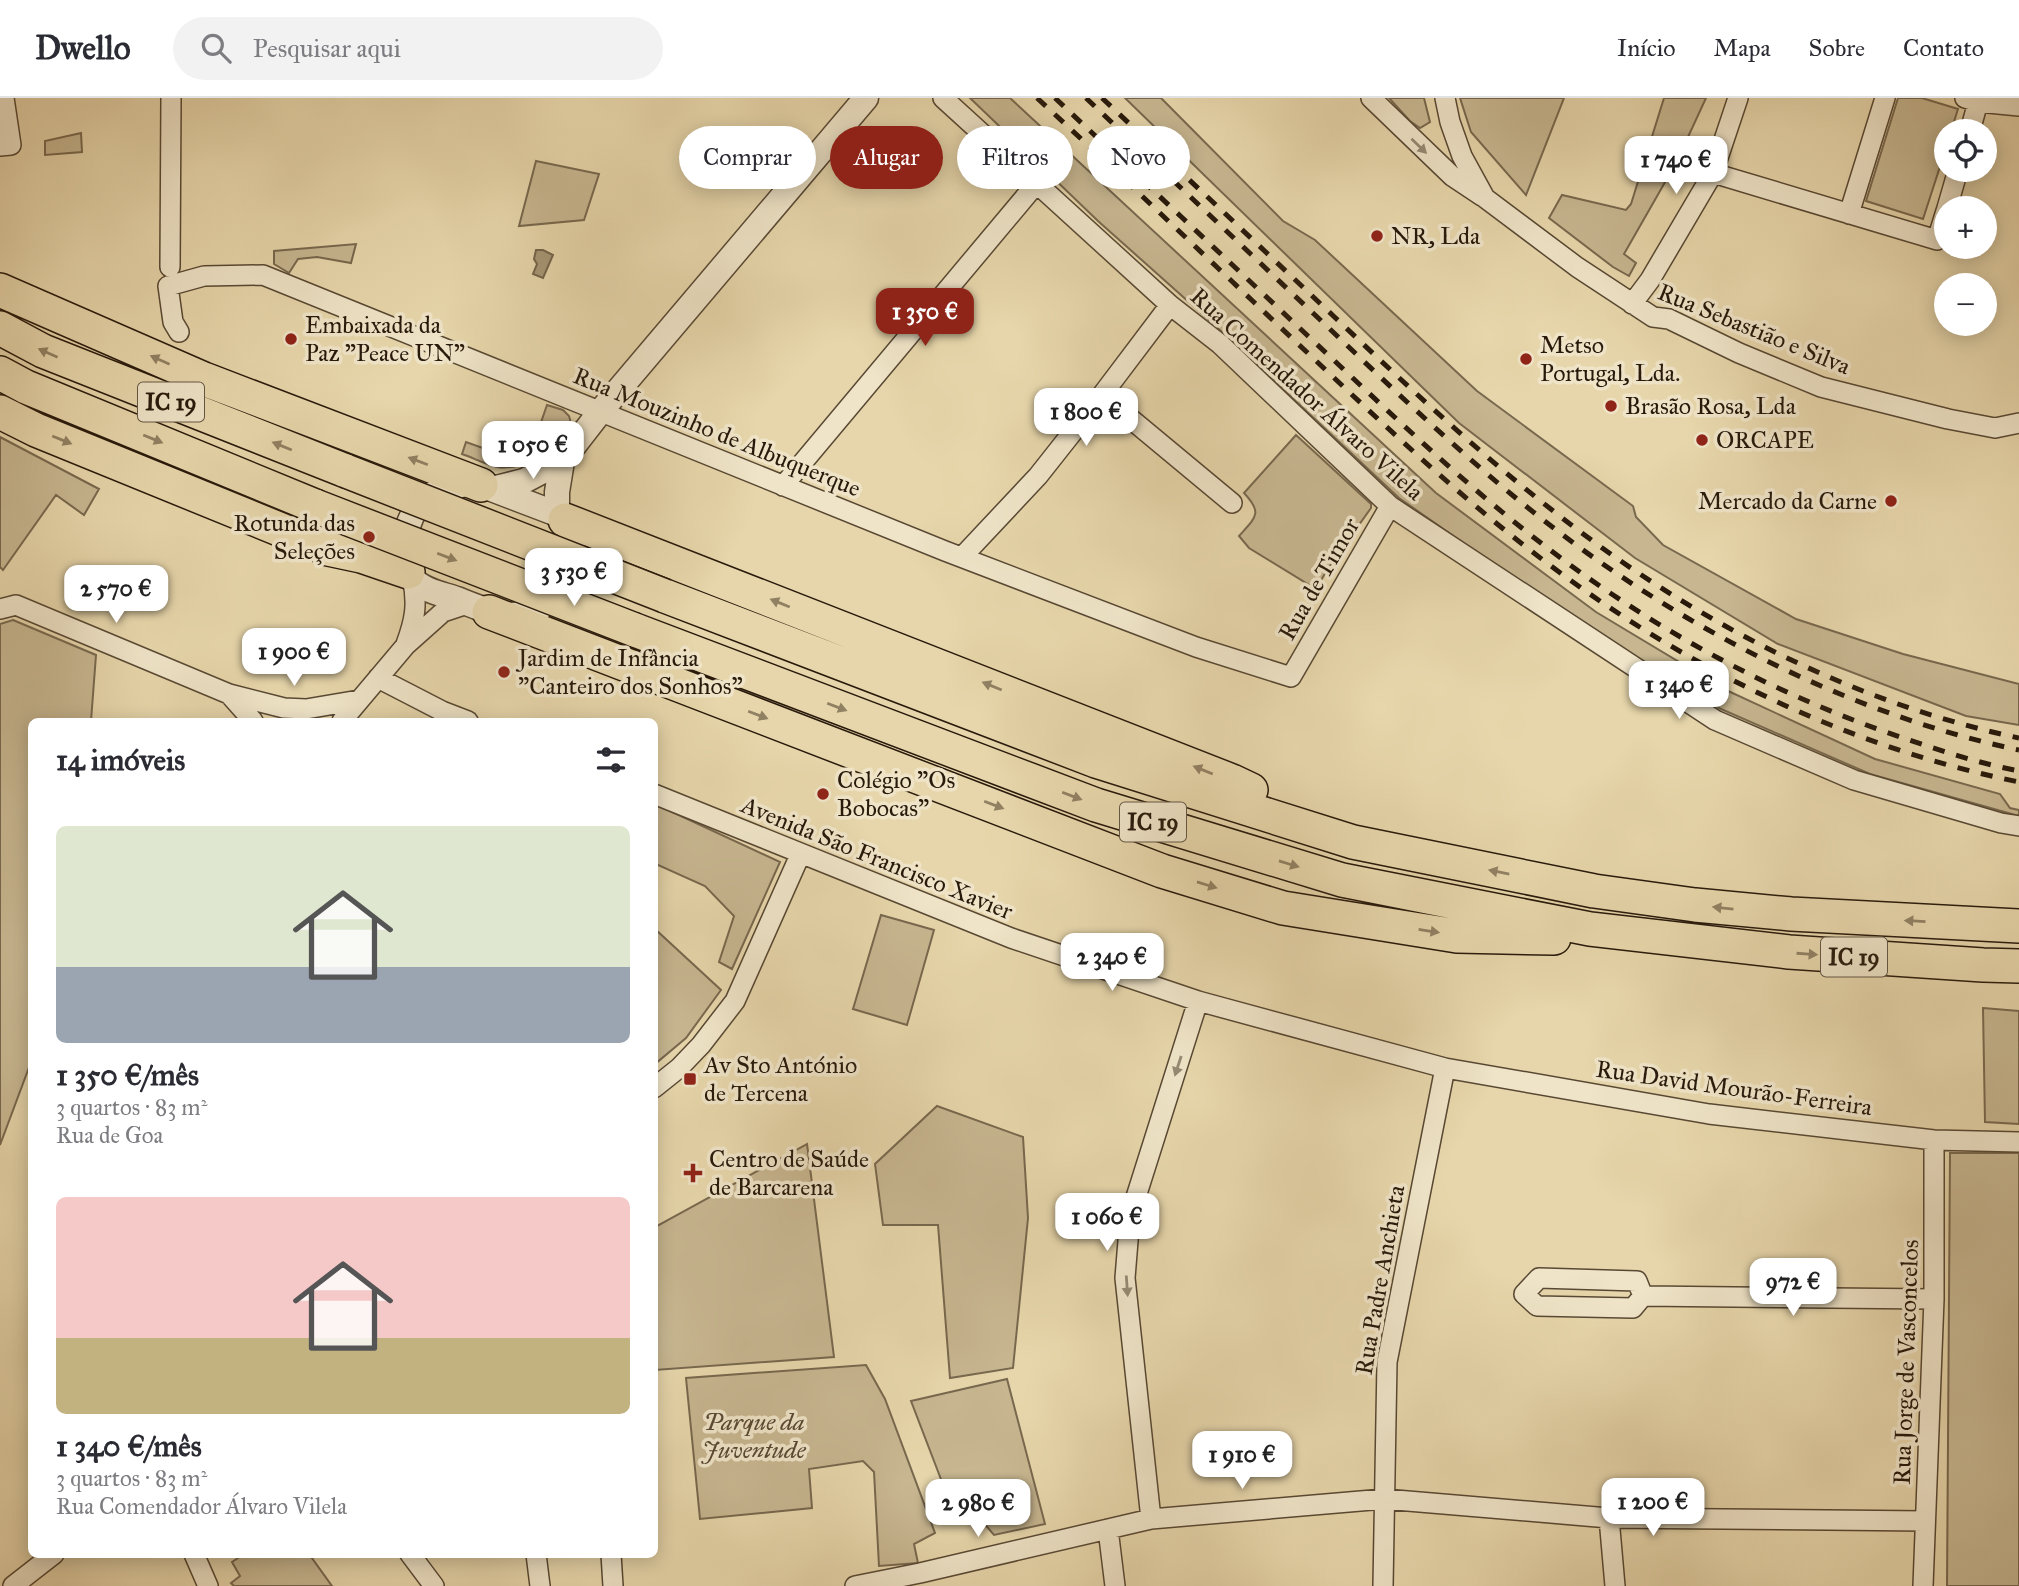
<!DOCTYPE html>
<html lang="pt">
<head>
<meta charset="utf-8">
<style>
  body { margin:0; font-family:"IM FELL Great Primer",serif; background:#f2f2f3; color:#2b2b33; height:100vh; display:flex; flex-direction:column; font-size:26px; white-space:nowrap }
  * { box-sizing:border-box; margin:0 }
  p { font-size:23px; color:#7c7c81 }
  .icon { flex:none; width:38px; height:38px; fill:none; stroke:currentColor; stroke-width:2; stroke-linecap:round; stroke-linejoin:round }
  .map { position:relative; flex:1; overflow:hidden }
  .side { position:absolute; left:28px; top:620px; width:630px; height:840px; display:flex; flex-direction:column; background:#fff; border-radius:10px; box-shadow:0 4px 18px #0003 }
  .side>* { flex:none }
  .top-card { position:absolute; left:679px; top:28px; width:665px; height:63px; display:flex; gap:14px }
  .buttons { position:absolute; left:1934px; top:21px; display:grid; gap:14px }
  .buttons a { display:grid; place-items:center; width:63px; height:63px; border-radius:50%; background:#fff; box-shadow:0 4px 18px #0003; font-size:35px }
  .price { position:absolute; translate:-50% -60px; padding:0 16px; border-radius:14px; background:#fff; color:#222; font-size:23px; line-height:46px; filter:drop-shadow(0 2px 4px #0008) }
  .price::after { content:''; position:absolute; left:50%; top:42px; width:21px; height:16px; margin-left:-10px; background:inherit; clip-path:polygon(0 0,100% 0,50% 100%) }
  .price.active { background:#8f2418; color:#fff }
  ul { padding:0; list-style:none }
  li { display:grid; align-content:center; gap:14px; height:371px; padding:0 28px }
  li span { display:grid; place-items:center; height:217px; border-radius:10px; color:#555 }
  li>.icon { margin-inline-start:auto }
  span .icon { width:126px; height:126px; fill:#fffc; stroke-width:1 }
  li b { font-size:30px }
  h2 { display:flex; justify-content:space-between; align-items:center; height:84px; padding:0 28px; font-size:30px }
  .pill { padding:0 24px; border-radius:32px; background:#fff; box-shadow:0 4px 18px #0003; font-size:24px; line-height:63px }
  .pill.active { background:#8f2418; color:#fff }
  header { display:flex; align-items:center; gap:42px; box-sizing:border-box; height:98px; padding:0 35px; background:#fff; border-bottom:2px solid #e1e1e2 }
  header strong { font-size:33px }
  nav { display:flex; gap:38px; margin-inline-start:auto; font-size:24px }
  .search { width:490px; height:63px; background:#f2f2f3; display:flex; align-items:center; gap:18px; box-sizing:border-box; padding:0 24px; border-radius:38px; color:#7c7c81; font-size:26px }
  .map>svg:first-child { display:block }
</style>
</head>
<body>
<header>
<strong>Dwello</strong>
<div class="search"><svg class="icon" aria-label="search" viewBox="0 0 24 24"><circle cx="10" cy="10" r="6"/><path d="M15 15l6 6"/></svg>Pesquisar aqui</div>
<nav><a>Início</a><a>Mapa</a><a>Sobre</a><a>Contato</a></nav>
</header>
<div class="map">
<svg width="2019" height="1488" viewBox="0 0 2019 1488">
  <rect width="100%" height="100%" fill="#e7d6ab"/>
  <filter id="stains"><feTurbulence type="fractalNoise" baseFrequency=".00286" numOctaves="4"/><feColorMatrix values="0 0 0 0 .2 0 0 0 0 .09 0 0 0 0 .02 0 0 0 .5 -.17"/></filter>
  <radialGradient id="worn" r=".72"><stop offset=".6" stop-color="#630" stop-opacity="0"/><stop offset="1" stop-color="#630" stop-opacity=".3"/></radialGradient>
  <!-- green -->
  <path fill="#c7b690" stroke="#78684e" stroke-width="2" d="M970,0H1010L1436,395L1596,514L1726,592L1875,661L2000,696L2010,710L2019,712V718L1870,676L1721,611L1646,567L1475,453L1399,400L1209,222L1098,123Z
    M1125,0H1161L1283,123L1315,142L1477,293L1633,408L1636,419L1663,447L1796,521L1903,556L2019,586V627L1966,618L1778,546L1635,460L1459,325Z
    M1389,0H1424L1430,24L1420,30L1410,23Z
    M1460,0H1564L1526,97L1471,34Z
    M1664,0H1706L1676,65L1624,156L1636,165L1629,178L1613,169L1549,120L1562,97L1626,112L1631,106Z
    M1898,0H1922L1958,11L1951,33H1946V50L1923,121L1866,103Z
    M81,35L82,54L45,57V43Z
    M536,63L599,76L584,122L519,128Z
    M356,146L351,165L317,159L298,161L289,175L274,166V153Z
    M547,307L563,312L569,318C570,321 571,325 570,328C567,352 519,373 498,369C486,367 474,360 462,356L466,344L514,361L518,360L521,354L530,356Z
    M1296,337L1371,406V410L1327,472L1316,491L1249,450L1239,438C1256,419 1263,415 1244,395Z
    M0,339L99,391L84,417L56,397L3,472L0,469Z
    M13,522L96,557L91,623H32L31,964L0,1047V526Z
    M655,706L780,764L732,871L719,864L734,818L705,788L656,766L655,768Z
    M881,817L934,832L907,927L853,911Z
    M655,831L721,892L686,940L655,966Z
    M1983,910L2019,913V1026L1985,1024Z
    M937,1008L1023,1039L1028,1120L1013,1270L950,1280L938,1127H883L875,1066Z
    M807,1046L834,1259L655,1272V1129Z
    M1950,1055H2019V1488H1947Z
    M866,1267L885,1301L935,1435L914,1446L918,1465L879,1468L874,1374L863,1363L809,1371L812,1410L700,1421L686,1280Z
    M1007,1281L1045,1426L994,1437L970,1409L952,1410L911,1303Z
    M244,1456H309L332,1488H234L231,1485L240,1478L232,1464Z"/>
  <!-- water -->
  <path fill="#a69675" stroke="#74644b" stroke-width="2" d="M536,152H543L553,157L543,180L533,176L537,166L534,161Z"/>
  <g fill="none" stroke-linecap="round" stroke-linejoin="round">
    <defs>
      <path id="minor" d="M943,0L1170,207L1220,246L1390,408L1715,622L1854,682L2001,725L2019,728
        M1371,0L1452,78L1482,98
        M1445,0L1450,24L1462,58L1485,100L1577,169L1653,219L1669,221L1739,255L1821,289L1948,321L1995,330L2019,325
        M1965,0L1978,4L1970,33
        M1978,4L2019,8
        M0,48L11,47L4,0
        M1713,75L1937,142L1946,113
        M1947,110L1958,72
        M1849,116L1885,0
        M170,169L171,0
        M1632,206L1650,182L1713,75L1738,0
        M179,234L173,224L168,188L204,178L263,177L945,453L1196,549L1291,579L1390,408
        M1102,297L1232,405
        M783,388L1036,86
        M962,459L1038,378L1102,297L1170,207
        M0,511L16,507L229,596L284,610L306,611L359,602
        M406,546C415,522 418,505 412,480
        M378,580L442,613L468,623
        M229,596L253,623
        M342,623L406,547L443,514L467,506
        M654,696L1011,840L1198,903L1445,970L1709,1016L1934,1042L2019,1044
        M654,990L679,970L701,947L735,903L800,757
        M1643,1198L1633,1210L1537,1208L1524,1196L1539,1180L1637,1183L1643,1198L1934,1201
        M1609,1420L1615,1488
        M1151,1421L1125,1180L1130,1118L1198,903
        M1108,1431L1115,1488
        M194,1456L208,1488
        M410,1456L434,1488
        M536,1456L540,1488
        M611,1456L613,1488
        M13,1488L54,1456
        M855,1488L920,1475L1151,1421L1384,1401L1609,1420L1925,1423
        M1383,1488L1387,1264L1445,970
        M1923,1488L1934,1201V1042"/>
      <path id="tertiary" d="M467,386L481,387L557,416C572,427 574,442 572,459C570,474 562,490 551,501C523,529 488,514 457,501C443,496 423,493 413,481C406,473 405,462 405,451C406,409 427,391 467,386Z
        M492,391L524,383L562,363L600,314L866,0
        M557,416V394L562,363"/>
      <path id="trunk" d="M0,192L204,281L481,387
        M0,230L43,253L346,373
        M0,275L26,289L315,408
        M0,314L36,332L328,451L361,458L408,474
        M565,422L1232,683L1251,692
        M665,498L1096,663L1353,744L1594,793L1695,807L1791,816L2019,828
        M489,514L1162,773L1283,810L1457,838L1554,840
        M635,532L1096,707L1342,782L1590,831L1789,854L1983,867L2019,868"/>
    </defs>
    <!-- minor casing -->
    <use href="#minor" stroke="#584833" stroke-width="22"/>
    <!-- tertiary casing -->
    <use href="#tertiary" stroke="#584833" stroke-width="27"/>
    <!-- trunk casing -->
    <use href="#trunk" stroke="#28190b" stroke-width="36"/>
    <!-- minor -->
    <use href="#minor" stroke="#efe4c8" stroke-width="19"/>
    <!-- tertiary -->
    <use href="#tertiary" stroke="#efe4c8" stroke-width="24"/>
    <!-- trunk -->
    <use href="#trunk" stroke="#e7d6ab" stroke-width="33"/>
    <!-- rail -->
    <path stroke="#28190b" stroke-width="5" stroke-dasharray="12 12" stroke-linecap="butt" d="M1037,0C1124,80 1209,162 1295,243C1382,325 1469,409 1566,479C1700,577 1856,651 2019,684
      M1055,0C1139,79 1224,159 1308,238C1384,309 1459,382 1541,445C1652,531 1776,598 1909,642C1945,654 1982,666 2019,673
      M1086,0C1162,72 1238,144 1314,216C1411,308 1510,405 1622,479C1740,558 1880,623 2019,652
      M1102,0C1177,70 1252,141 1326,211C1402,283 1478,355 1561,419C1694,523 1853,605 2019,640"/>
    <defs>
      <path id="trunk-bridge" d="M346,373L665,498
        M315,408L635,532"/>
    </defs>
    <!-- trunk-bridge casing -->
    <use href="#trunk-bridge" stroke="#28190b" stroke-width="36" stroke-linecap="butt"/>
    <!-- trunk-bridge -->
    <use href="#trunk-bridge" stroke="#e7d6ab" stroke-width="33"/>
  </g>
  <!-- one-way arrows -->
  <defs><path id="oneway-solid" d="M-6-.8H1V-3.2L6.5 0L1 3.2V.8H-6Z" transform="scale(1.75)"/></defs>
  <g fill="#958973">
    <use href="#oneway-solid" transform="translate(1419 48) rotate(44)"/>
    <use href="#oneway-solid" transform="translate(1178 968) rotate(108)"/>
    <use href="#oneway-solid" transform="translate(1127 1188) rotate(86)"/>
  </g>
  <g fill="#918163">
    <use href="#oneway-solid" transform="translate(48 255) rotate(-156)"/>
    <use href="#oneway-solid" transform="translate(160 262) rotate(-156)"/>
    <use href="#oneway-solid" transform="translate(153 341) rotate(22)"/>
    <use href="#oneway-solid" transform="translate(62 342) rotate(22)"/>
    <use href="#oneway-solid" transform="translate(282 348) rotate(-158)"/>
    <use href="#oneway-solid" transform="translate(418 363) rotate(-159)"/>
    <use href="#oneway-solid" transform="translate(447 459) rotate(21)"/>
    <use href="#oneway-solid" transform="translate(780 505) rotate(-158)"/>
    <use href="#oneway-solid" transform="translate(992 588) rotate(-158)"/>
    <use href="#oneway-solid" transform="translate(837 609) rotate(21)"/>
    <use href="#oneway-solid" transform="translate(758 617) rotate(21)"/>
    <use href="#oneway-solid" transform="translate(1203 672) rotate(-158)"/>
    <use href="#oneway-solid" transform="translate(1072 698) rotate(21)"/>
    <use href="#oneway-solid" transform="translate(994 707) rotate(21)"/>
    <use href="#oneway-solid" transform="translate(1289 766) rotate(17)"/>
    <use href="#oneway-solid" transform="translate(1499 774) rotate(-169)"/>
    <use href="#oneway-solid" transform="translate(1207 787) rotate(17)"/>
    <use href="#oneway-solid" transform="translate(1723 810) rotate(-174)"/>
    <use href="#oneway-solid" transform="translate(1915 823) rotate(-177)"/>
    <use href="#oneway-solid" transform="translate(1429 833) rotate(9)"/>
    <use href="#oneway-solid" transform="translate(1807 856) rotate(4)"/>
  </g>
  <!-- markers -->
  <g fill="#8f2418" stroke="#efe4c8" stroke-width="2.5">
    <circle cx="1377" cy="138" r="7"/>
    <circle cx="291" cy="241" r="7"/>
    <circle cx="1526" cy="261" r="7"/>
    <circle cx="1611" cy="308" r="7"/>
    <circle cx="1702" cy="342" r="7"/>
    <circle cx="1891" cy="403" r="7"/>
    <circle cx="369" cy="439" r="7"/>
    <circle cx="504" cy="574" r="7"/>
    <circle cx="823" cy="696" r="7"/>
    <rect x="683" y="974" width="14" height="14" rx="3.5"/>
    <path d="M689.5 1064.5h7v7h7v7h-7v7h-7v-7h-7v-7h7z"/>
  </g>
  <g text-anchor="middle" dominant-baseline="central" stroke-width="7" stroke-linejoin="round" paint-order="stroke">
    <!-- shield labels -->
    <g fill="#efe4c8" stroke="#645644" stroke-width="2">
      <rect x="138" y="284.5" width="66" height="39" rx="5"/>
      <rect x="1120" y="704.5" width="66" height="39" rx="5"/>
      <rect x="1821" y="839.5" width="66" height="39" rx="5"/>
    </g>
    <g font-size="23" font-weight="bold" fill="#28190b">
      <text x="171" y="304">IC 19</text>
      <text x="1153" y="724">IC 19</text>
      <text x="1854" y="859">IC 19</text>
    </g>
    <!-- poi labels -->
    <g font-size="24" fill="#28190b" stroke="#efe4c8" text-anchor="start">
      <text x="1391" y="138">NR, Lda</text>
      <text x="305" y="227">Embaixada da<tspan x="305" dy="28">Paz "Peace UN"</tspan></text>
      <text x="1540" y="247">Metso<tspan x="1540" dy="28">Portugal, Lda.</tspan></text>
      <text x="1625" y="308">Brasão Rosa, Lda</text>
      <text x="1716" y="342">ORCAPE</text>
      <text x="1877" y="403" text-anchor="end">Mercado da Carne</text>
      <text x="355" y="425" text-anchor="end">Rotunda das<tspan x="355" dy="28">Seleções</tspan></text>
      <text x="518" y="560">Jardim de Infância<tspan x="518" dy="28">"Canteiro dos Sonhos"</tspan></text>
      <text x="837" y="682">Colégio "Os<tspan x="837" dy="28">Bobocas"</tspan></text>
      <text x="704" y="967">Av Sto António<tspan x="704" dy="28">de Tercena</tspan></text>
      <text x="709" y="1061">Centro de Saúde<tspan x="709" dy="28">de Barcarena</tspan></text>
    </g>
    <!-- street labels -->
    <g font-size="24" fill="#28190b" stroke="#efe4c8">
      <text transform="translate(1754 231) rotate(22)">Rua Sebastião e Silva</text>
      <text transform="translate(1307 296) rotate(42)">Rua Comendador Álvaro Vilela</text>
      <text transform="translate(717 334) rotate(22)">Rua Mouzinho de Albuquerque</text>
      <text transform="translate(1319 481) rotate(-60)">Rua de Timor</text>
      <text transform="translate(877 760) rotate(22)">Avenida São Francisco Xavier</text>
      <text transform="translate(1734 990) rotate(8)">Rua David Mourão-Ferreira</text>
      <text transform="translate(1380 1182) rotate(-80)">Rua Padre Anchieta</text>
      <text transform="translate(1906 1264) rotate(-88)">Rua Jorge de Vasconcelos</text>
    </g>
    <!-- park labels -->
    <g font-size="24" font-style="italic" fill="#584833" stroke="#efe4c8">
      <text x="754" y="1324">Parque da<tspan x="754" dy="28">Juventude</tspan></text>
    </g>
  </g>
  <rect width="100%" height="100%" filter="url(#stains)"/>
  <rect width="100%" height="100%" fill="url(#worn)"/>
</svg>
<div class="buttons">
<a><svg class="icon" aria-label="locate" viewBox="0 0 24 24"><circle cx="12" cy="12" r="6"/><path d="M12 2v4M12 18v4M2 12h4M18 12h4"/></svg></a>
<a>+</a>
<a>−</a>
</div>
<b class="price" style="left:1676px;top:98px">1 740 €</b>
<b class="price active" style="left:925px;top:250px">1 350 €</b>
<b class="price" style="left:1086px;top:350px">1 800 €</b>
<b class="price" style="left:533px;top:383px">1 050 €</b>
<b class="price" style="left:574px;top:510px">3 530 €</b>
<b class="price" style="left:116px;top:527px">2 570 €</b>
<b class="price" style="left:294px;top:590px">1 900 €</b>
<b class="price" style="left:1679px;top:623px">1 340 €</b>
<b class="price" style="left:1112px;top:895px">2 340 €</b>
<b class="price" style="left:1107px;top:1155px">1 060 €</b>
<b class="price" style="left:1793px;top:1220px">972 €</b>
<b class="price" style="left:1242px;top:1393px">1 910 €</b>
<b class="price" style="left:1653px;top:1440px">1 200 €</b>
<b class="price" style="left:978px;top:1441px">2 980 €</b>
<div class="top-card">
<a class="pill">Comprar</a>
<a class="pill active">Alugar</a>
<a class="pill">Filtros</a>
<a class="pill">Novo</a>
</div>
<section class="side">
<h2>14 imóveis<svg class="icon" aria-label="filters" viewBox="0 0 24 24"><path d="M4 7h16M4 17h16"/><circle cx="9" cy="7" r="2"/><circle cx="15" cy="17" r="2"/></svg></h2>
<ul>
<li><span style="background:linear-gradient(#dfe7d0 65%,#9aa5b1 0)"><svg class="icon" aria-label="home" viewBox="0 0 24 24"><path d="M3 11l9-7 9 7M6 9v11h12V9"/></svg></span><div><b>1 350 €/mês</b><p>3 quartos · 83 m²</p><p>Rua de Goa</p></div></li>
<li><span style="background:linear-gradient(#f6c9c9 65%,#c2b280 0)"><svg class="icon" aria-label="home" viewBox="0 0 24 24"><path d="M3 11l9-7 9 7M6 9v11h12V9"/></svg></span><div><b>1 340 €/mês</b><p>3 quartos · 83 m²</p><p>Rua Comendador Álvaro Vilela</p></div></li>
</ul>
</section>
</div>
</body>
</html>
